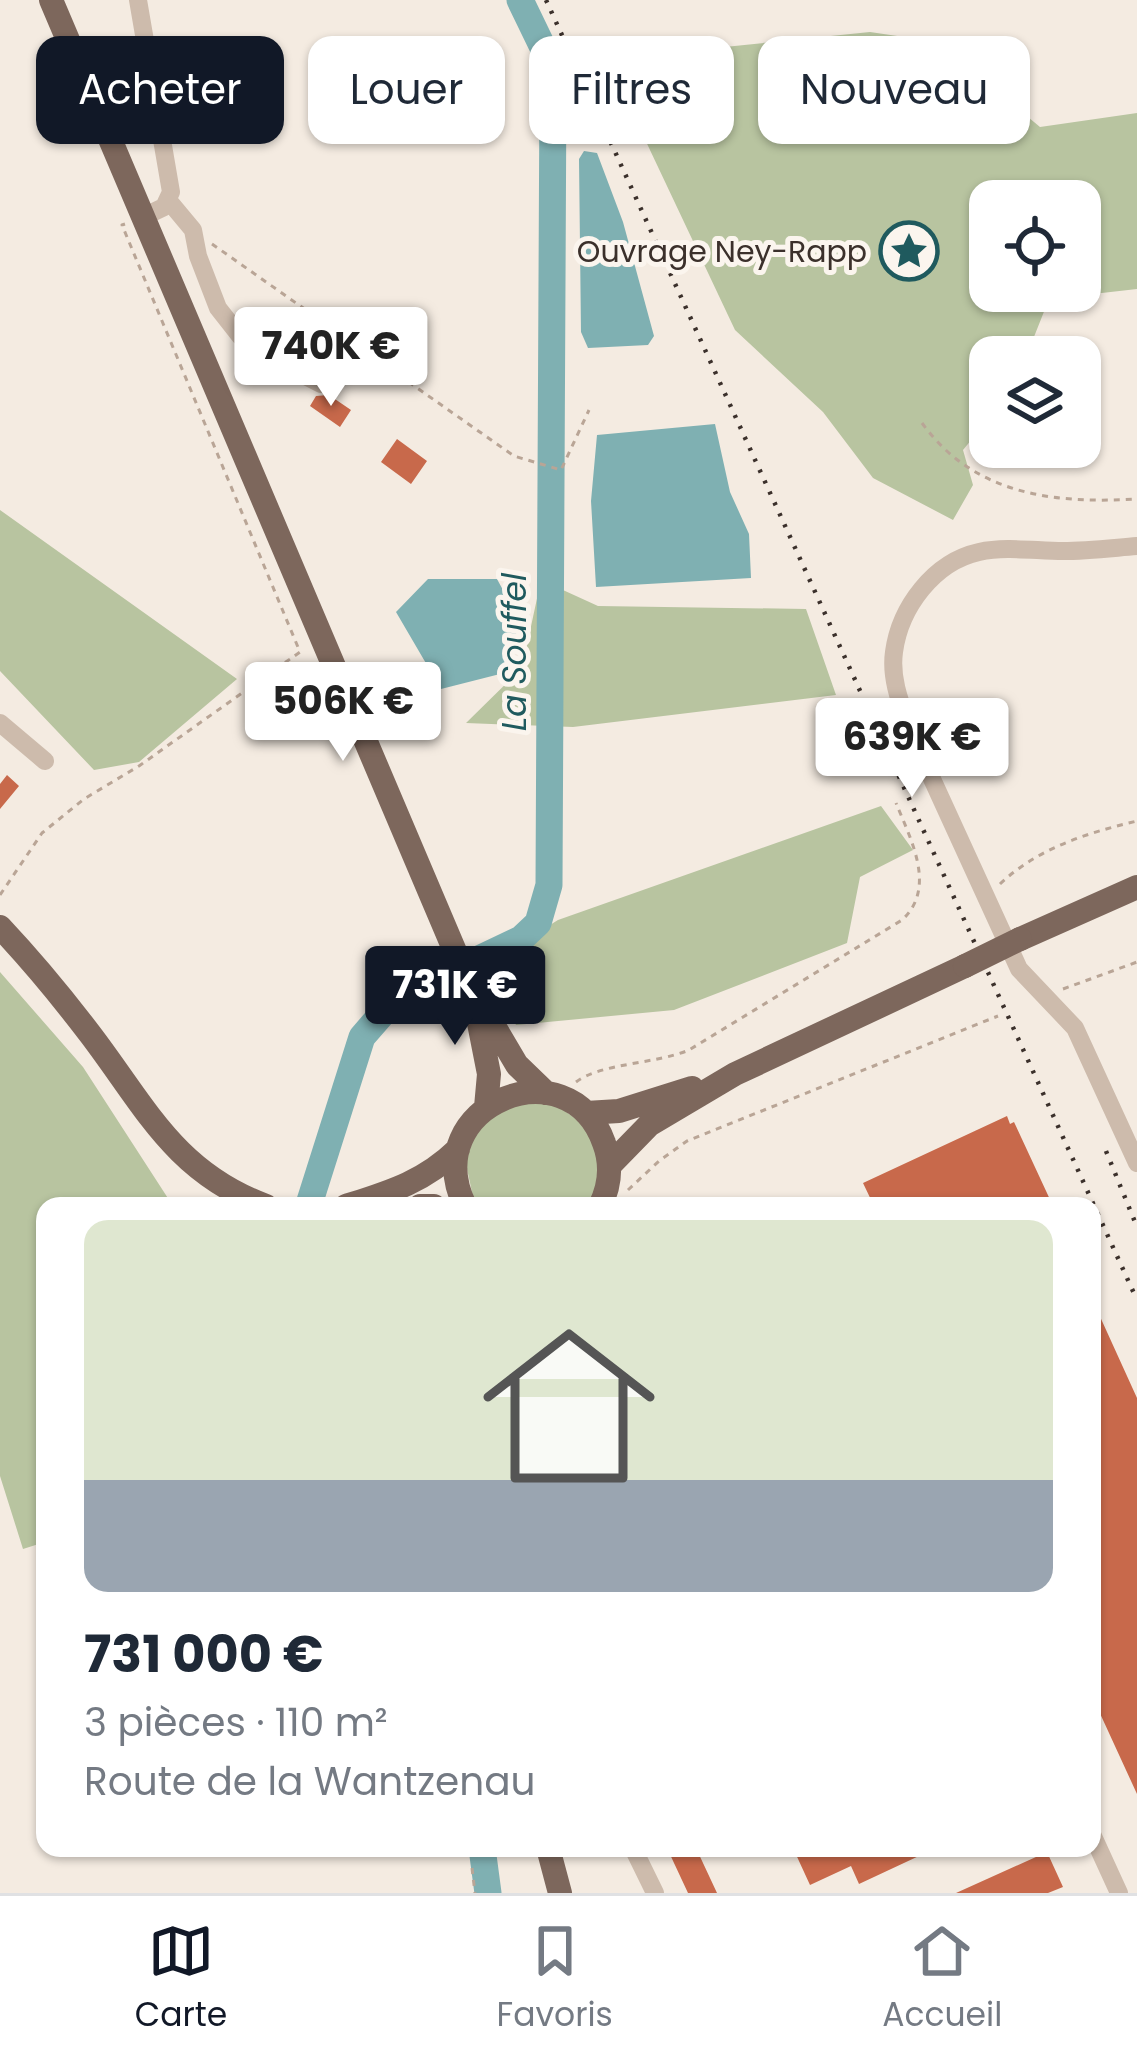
<!DOCTYPE html>
<html lang="fr">
<head>
<meta charset="utf-8">
<style>
  body { margin:0; font-family:Poppins,sans-serif; background:#f6f6f7; color:#1f2937; height:100vh; display:flex; flex-direction:column; font-size:45px; white-space:nowrap }
  * { box-sizing:border-box; margin:0 }
  p { font-size:39px; color:#747a83 }
  .icon { flex:none; width:66px; height:66px; fill:none; stroke:currentColor; stroke-width:2; stroke-linecap:round; stroke-linejoin:round }
  .map { position:relative; flex:1; overflow:hidden }
  .panel { position:absolute; left:36px; top:1197px; width:1065px; height:660px; display:flex; flex-direction:column; background:#fff; border-radius:24px; box-shadow:0 3px 9px #0004 }
  .panel>* { flex:none }
  .top-card { position:absolute; left:36px; top:36px; width:1065px; height:108px; display:flex; gap:24px }
  .tools { position:absolute; left:969px; top:180px; display:grid; gap:24px }
  .tools a { display:grid; place-items:center; width:132px; height:132px; border-radius:24px; background:#fff; box-shadow:0 3px 9px #0004; font-size:60px }
  .price { position:absolute; translate:-50% -102px; padding:0 27px; border-radius:12px; background:#fff; color:#222; font-size:39px; line-height:78px; filter:drop-shadow(0 3px 6px #0008) }
  .price::after { content:''; position:absolute; left:50%; top:72px; width:36px; height:27px; margin-left:-18px; background:inherit; clip-path:polygon(0 0,100% 0,50% 100%) }
  .price.on { background:#111827; color:#fff }
  ul { padding:0; list-style:none }
  li { display:grid; align-content:center; gap:24px; height:636px; padding:0 48px }
  li span { display:grid; place-items:center; height:372px; border-radius:24px; color:#555 }
  li>.icon { margin-inline-start:auto }
  span .icon { width:216px; height:216px; fill:#fffc; stroke-width:1 }
  li b { font-size:51px }
  .pill { padding:0 42px; border-radius:24px; background:#fff; box-shadow:0 3px 9px #0004; font-size:42px; line-height:108px }
  .pill.on { background:#111827; color:#fff }
  .dock { display:flex; justify-content:space-around; align-items:center; height:168px; border-top:3px solid #e0e1e3; background:#fff; font-size:33px; color:#747a83 }
  .dock a { display:grid; justify-items:center; gap:6px }
  .dock .on { color:#111827 }
  .map>svg:first-child { display:block }
</style>
</head>
<body>
<div class="map">
<svg width="1137" height="1893" viewBox="0 0 1137 1893">
  <rect width="100%" height="100%" fill="#f4ebe1"/>
  <!-- green -->
  <path fill="#b8c4a0" fill-rule="evenodd" d="M870,32L938,42L1040,127L1137,113V289L1049,299L1026,357H990V417L963,450L973,485L953,520L873,478L823,412L735,330L607,59ZM1080,201V291H990V201Z
    M0,510L237,679L139,762L94,770L0,671Z
    M541,580L598,606L806,609L836,695L573,727L466,723L522,668Z
    M881,806L913,850L860,877L847,943L674,1010L516,1025L490,962L558,920Z
    M0,972L83,1067L173,1206H45V1542L23,1549L0,1476Z
    M550,1101L587,1126L601,1168L590,1206H475L464,1155L472,1134L506,1104Z"/>
  <!-- water -->
  <path fill="#7fb0b2" d="M584,151L597,153L623,222L654,336L648,345L588,348L581,332L579,159Z
    M715,424L730,492L749,534L751,578L596,587L591,501L597,435Z
    M428,579H497L524,629L500,674L441,689L396,612Z"/>
  <g fill="none" stroke-linecap="round" stroke-linejoin="round">
    <!-- river -->
    <path stroke="#7fb0b2" stroke-width="27" d="M310,1201L362,1037L395,999L521,939L538,923L549,885L553,80L549,60L520,0
      M482,1848L488,1893"/>
  </g>
  <!-- building -->
  <path fill="#c8694b" d="M329,395L351,410L340,427L310,406L316,396Z
    M397,439L427,461L411,484L381,462Z
    M7,775L19,786L0,809V784Z
    M1007,1116L1010,1124L1014,1122L1053,1206H874L863,1183Z
    M1092,1299L1137,1398V1794L1092,1696Z
    M667,1848H696L717,1893H688Z
    M793,1848H936L859,1884L851,1866L810,1885Z
    M1047,1852L1063,1887L1048,1893H956Z"/>
  <g fill="none" stroke-linecap="round" stroke-linejoin="round">
    <!-- path -->
    <path stroke="#b9a596" stroke-width="3" stroke-dasharray="6 6" stroke-linecap="butt" d="M212,244L514,456L561,470L589,410
      M922,423C974,495 1054,504 1137,499
      M1000,884C1038,848 1087,833 1137,821
      M0,895L42,833L84,799L139,766L300,652L122,225L125,224
      M1063,989L1137,962
      M576,1082C601,1063 656,1064 689,1050L902,920C937,888 911,840 896,803
      M628,1190L659,1161L687,1141L998,1016
      M472,1868L475,1893"/>
    <!-- minor -->
    <path stroke="#cdbbac" stroke-width="18" d="M138,0L171,192L164,207L143,217
      M168,200L193,230L198,256L218,308L240,336L272,359L321,384
      M1137,546C1112,548 1087,551 1063,551C1036,551 1006,546 979,552C934,562 900,607 894,652C890,680 902,707 911,733L1019,969L1075,1028L1137,1163
      M0,723L45,761
      M1092,1834L1119,1893
      M633,1848L655,1893"/>
    <!-- major -->
    <path stroke="#7d675c" stroke-width="24" d="M51,0L468,982L517,1065L546,1093
      M0,927C32,961 61,996 90,1034C145,1106 174,1172 266,1206
      M1020,939L1137,887
      M477,1013L489,1074L486,1107
      M586,1113L619,1111L692,1088
      M610,1165L649,1125L735,1074L965,966
      M346,1206C390,1192 424,1182 458,1149
      M420,1206H434
      M465,1206C416,1105 569,1043 604,1143C612,1164 610,1186 600,1206
      M548,1848L560,1893"/>
    <!-- rail -->
    <path stroke="#3b302b" stroke-width="4.5" stroke-dasharray="3 9" stroke-linecap="butt" d="M546,0L1137,1300
      M1106,1151L1137,1227"/>
    <!-- major-bridge -->
    <path stroke="#7d675c" stroke-width="24" d="M965,966L1020,939"/>
  </g>
  <!-- icons -->
  <defs>
    <symbol id="sight-ring" viewBox="-11 -11 22 22"><circle r="9.5" fill="#fbf5ee" stroke="#1f5a5e" stroke-width="1.5"/><path d="M0-6L1.8-2.2L6-1.7L2.9 1.2L3.7 5.4L0 3.3L-3.7 5.4L-2.9 1.2L-6-1.7L-1.8-2.2Z" fill="#1f5a5e"/></symbol>
  </defs>
  <g fill-rule="evenodd">
    <use href="#sight-ring" x="876" y="218" width="66" height="66"/>
  </g>
  <g text-anchor="middle" dominant-baseline="central" stroke-width="10" stroke-linejoin="round" paint-order="stroke">
    <!-- poi labels -->
    <g font-size="30" fill="#3b302b" stroke="#fbf5ee" text-anchor="end">
      <text x="867" y="251">Ouvrage Ney-Rapp</text>
    </g>
    <!-- water labels -->
    <g font-size="33" font-style="italic" fill="#1f5a5e" stroke="#fbf5ee">
      <text transform="translate(514 652) rotate(-90)">La Souffel</text>
    </g>
  </g>
</svg>
<div class="tools">
<a><svg class="icon" aria-label="locate" viewBox="0 0 24 24"><circle cx="12" cy="12" r="6"/><path d="M12 2v4M12 18v4M2 12h4M18 12h4"/></svg></a>
<a><svg class="icon" aria-label="layers" viewBox="0 0 24 24"><path d="M12 4l9 5-9 5-9-5zM3 14l9 5 9-5"/></svg></a>
</div>
<b class="price" style="left:331px;top:409px">740K €</b>
<b class="price" style="left:343px;top:764px">506K €</b>
<b class="price" style="left:912px;top:800px">639K €</b>
<b class="price on" style="left:455px;top:1048px">731K €</b>
<div class="top-card">
<a class="pill on">Acheter</a>
<a class="pill">Louer</a>
<a class="pill">Filtres</a>
<a class="pill">Nouveau</a>
</div>
<section class="panel">
<ul>
<li><span style="background:linear-gradient(#dfe7d0 70%,#9aa5b1 0)"><svg class="icon" aria-label="home" viewBox="0 0 24 24"><path d="M3 11l9-7 9 7M6 9v11h12V9"/></svg></span><div><b>731 000 €</b><p>3 pièces · 110 m²</p><p>Route de la Wantzenau</p></div></li>
</ul>
</section>
</div>
<nav class="dock">
<a class="on"><svg class="icon" aria-label="map" viewBox="0 0 24 24"><path d="M3 6l6-2 6 2 6-2v14l-6 2-6-2-6 2zM9 4v14M15 6v14"/></svg>Carte</a>
<a><svg class="icon" aria-label="saved" viewBox="0 0 24 24"><path d="M7 4h10v16l-5-4-5 4z"/></svg>Favoris</a>
<a><svg class="icon" aria-label="home" viewBox="0 0 24 24"><path d="M3 11l9-7 9 7M6 9v11h12V9"/></svg>Accueil</a>
</nav>
</body>
</html>
